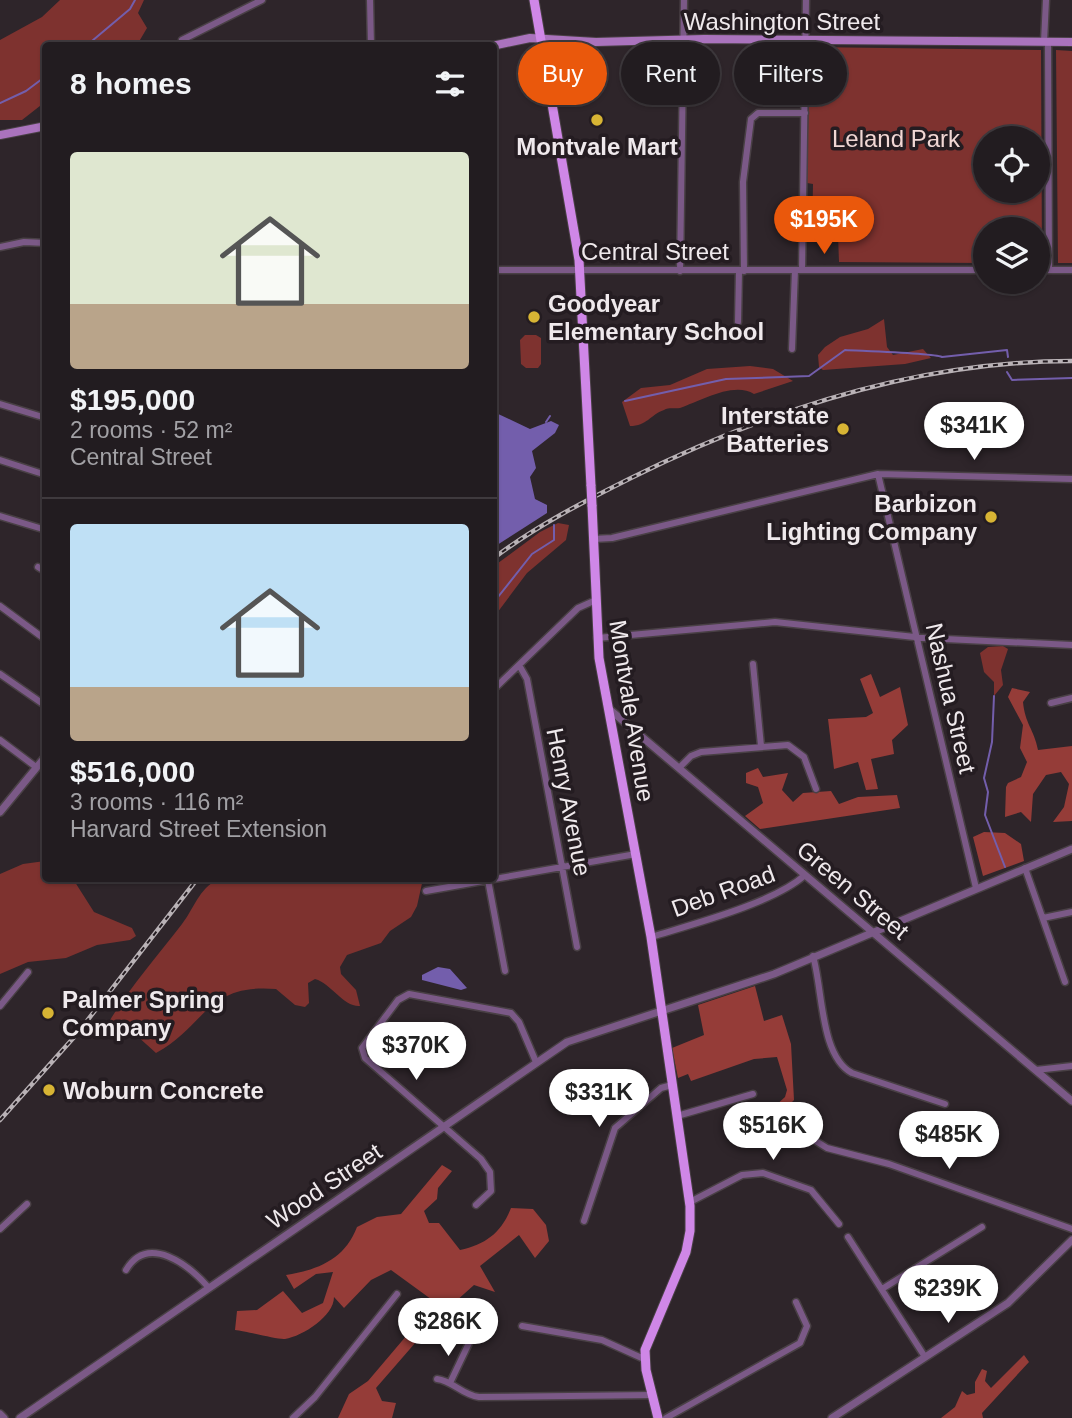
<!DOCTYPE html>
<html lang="en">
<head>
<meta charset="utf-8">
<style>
  body { margin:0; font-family:Arial,sans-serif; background:#2a2529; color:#f1f3f6; height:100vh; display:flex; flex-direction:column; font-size:26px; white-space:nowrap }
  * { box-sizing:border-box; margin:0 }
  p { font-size:23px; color:#a2a1a5 }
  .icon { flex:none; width:38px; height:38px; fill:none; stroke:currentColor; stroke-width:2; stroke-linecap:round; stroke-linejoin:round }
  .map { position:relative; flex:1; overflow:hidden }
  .panel { position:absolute; left:42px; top:42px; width:455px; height:840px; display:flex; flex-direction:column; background:#221c20; border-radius:7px; box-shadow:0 2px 5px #0004,0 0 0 2px #3f3a3e }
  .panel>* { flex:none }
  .guide { position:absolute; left:518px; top:42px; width:448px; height:63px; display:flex; gap:14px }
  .buttons { position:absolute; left:973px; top:126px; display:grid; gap:14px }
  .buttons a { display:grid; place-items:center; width:77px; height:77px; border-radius:50%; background:#221c20; box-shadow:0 2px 5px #0004,0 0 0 2px #3f3a3e; font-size:35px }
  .price { position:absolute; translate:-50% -60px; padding:0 16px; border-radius:24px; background:#fff; color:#222; font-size:23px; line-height:46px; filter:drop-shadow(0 2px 4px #0008) }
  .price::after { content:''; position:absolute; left:50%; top:42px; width:21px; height:16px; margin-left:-10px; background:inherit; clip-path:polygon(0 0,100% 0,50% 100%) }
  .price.active { background:#ea580c; color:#fff }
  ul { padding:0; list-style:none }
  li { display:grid; align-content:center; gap:14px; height:371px; padding:0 28px }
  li+li { border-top:2px solid #3f3a3e }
  li span { display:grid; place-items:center; height:217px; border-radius:7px; color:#555 }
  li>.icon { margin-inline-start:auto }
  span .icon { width:126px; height:126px; fill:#fffc; stroke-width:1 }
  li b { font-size:30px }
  h2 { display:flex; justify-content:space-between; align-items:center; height:84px; padding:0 28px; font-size:30px }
  .tag { padding:0 24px; border-radius:32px; background:#221c20; box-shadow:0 2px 5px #0004,0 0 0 2px #3f3a3e; font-size:24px; line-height:63px }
  .tag.active { background:#ea580c; color:#fff }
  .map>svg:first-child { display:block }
</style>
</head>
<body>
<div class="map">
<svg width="1072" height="1418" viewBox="0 0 1072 1418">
  <rect width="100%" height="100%" fill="#2e252a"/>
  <!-- green -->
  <path fill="#7e322f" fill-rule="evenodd" d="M60,0H144L138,13L147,28L137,45L46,46L45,102L22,120H0V40L42,17Z
    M810,47L1041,50L1042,263H1038V229H985V263L839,262L838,235L812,234L813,184L807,183V176ZM985,138H1038V191H985Z
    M1056,50L1072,51V263H1058Z
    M884,319L887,347L893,355L923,349L931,358L905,364L823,370L819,367L818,355L825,347L840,337L868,329Z
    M525,335H536L541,338V364L538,368H526L521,364L520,340Z
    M750,366L773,369L793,381L754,394C734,381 700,401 680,408C675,409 669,407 664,410C650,415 647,426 630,426L622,402L641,388L670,385L707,369Z
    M558,523L569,525L566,540L527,573L494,617V566L540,532Z
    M1003,646L1008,649L1001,670L1003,685L994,696V682L984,672L980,653L988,647Z
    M45,861L46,878L73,879L94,912L132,928L136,936L130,940L97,945L66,958L28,962L0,974V874L23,864Z
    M218,879V878L423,879L417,906L411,917L390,931L381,943L347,955L340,967L341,974L356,990L360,1006C343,1007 332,984 315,979L308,983L309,1003L305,1007L295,1005L276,989C206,983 206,1026 156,1053L136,1035L109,1031L107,1025C129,988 156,958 182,924C195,907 198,890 218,879Z"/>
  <!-- forest -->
  <path fill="#953c38" d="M871,674L880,697L900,687L908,725L892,740L894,754L871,759L878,789L866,790L858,762L834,769L828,719L866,717L873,713L860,679Z
    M1012,688L1030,692L1023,702C1025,724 1034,729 1038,750L1072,746V821L1053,822L1064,807L1069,784L1061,772L1046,775L1033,794L1031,822L1021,812L1005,817L1006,787L1008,783L1021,777L1027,762L1020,748L1023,725L1008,697Z
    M758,768L763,777L788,773L782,790L793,802L803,793L831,791L839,804L858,797L897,795L900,808L760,829L745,816L763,803L758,787L746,783V773Z
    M984,832L1005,833L1021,844L1024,861L983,876L973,837Z
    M755,986L764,1021L782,1015L791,1044L794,1100L760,1134L755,1129L739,1139L785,1097L787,1090L777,1057L754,1059L691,1081L688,1074L678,1078L672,1048L704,1035L698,1005Z
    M442,1165L452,1171L438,1188L437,1199L424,1211L429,1223H439L460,1250C486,1244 501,1233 511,1208L533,1209L546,1225L549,1241L535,1258L519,1235L480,1266L495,1292L474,1285L436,1319L376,1388L382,1401L396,1403L392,1418H338L349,1394L368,1381L435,1302L391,1270L371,1280L344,1308L334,1297C334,1316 303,1336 285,1339C278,1340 246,1331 235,1330L237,1311L257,1310L283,1291L302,1313L323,1303L333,1272L316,1274L294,1289L286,1275C318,1270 345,1259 357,1227L377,1217L401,1214Z
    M1024,1355L1029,1362L982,1413L983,1418H941L955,1407L962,1391L967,1395L975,1393V1382L982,1369L987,1371L985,1381L991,1388Z"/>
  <!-- water -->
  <path fill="#735eac" d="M494,412L530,429L551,421L559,425L555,433L532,451L536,468L530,477L535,499L547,505V513L494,547Z
    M438,967L450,969L467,988L461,990L422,980V975Z"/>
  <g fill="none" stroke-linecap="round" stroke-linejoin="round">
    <!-- stream -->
    <path stroke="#735eac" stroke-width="2" d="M86,46L130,9L135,0
      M0,103L26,91L46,76
      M1007,372L1012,380L1072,378
      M625,401L726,379L809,376L845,350C862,351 932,353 942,357L1007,350L1008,357
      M546,422L550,416
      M494,602L532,554L554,540V525
      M994,696L992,742L984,778L988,792L985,815L1005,867"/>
    <defs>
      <path id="minor" d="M370,0L371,46
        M182,40L262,0
        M1044,42L1046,0
        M1048,42L1049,270
        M0,247L24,242L46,243
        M494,270H985
        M802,270L806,0
        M1038,270H1072
        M680,271L684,0
        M744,271L743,182L751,119L758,113H805
        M738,322L739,271
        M792,349L795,270
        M0,404L46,418
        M0,460L46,475
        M878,474L1072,479
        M0,516L46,530
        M593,539L612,538L878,474L976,888
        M38,567L46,572
        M0,606L46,640
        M597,638L775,622L924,638L1072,645
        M753,664L761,746
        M519,665L527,679L577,947
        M0,674L46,706
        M494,689L578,608L596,600
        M1051,703L1072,698
        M0,740L36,767
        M679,768L691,756L701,752L788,745L804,757L816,789
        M1025,868L1065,982
        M488,880L505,971
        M426,891L636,854
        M1043,918L1072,912
        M651,937C693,924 774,903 805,875
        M813,956C823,990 820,1056 852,1073L945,1104
        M0,1006L28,972
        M1036,1070L1072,1066
        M677,1116L753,1094
        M811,1138L827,1148L889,1164L1072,1229
        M690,1202L742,1175L763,1173L811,1190L839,1224
        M476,1205L491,1191L490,1172L481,1159L365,1058L362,1048L398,1000L409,994L511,1013L519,1022L536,1062
        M584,1221L615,1128L661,1088L672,1085
        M0,1229L27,1204
        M848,1237L925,1357
        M126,1270C148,1233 189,1265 209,1288
        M882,1289L982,1227
        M522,1326L602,1340L644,1359
        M437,1379C453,1381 462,1395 479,1397L652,1395
        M450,1383L469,1343
        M293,1418L315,1397L397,1294
        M666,1418L800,1343L807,1326L796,1302"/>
      <path id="tertiary" d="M609,709L1072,1101
        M0,812L46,756
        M0,1414L4,1418
        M20,1418L567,1042L774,974L1072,849
        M832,1418L1008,1303L1072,1240"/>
      <path id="secondary" d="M492,46L530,38L596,42L704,39L1072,42
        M0,135L46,126"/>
      <path id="primary" d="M534,0L579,260L591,486
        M592,505L599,658L651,937L690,1206V1231L686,1252L645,1350L646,1370L658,1418"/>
    </defs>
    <!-- minor casing -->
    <use href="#minor" stroke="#494045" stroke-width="9"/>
    <!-- tertiary casing -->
    <use href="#tertiary" stroke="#494045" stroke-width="10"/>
    <!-- secondary casing -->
    <use href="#secondary" stroke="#494045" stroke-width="10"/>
    <!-- primary casing -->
    <use href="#primary" stroke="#494045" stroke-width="11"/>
    <!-- minor -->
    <use href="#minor" stroke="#7b5987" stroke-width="6"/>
    <!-- tertiary -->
    <use href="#tertiary" stroke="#7b5987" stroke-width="7"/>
    <!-- secondary -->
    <use href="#secondary" stroke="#aa73bd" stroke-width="8"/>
    <!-- primary -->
    <use href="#primary" stroke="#cf87e7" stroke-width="9"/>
    <defs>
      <path id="rail" d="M494,558C536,526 583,502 631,478C768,410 917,361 1072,361
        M0,1120L76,1035L198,878"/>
    </defs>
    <!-- rail casing -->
    <use href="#rail" stroke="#b9b2b6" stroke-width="4.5"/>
    <!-- rail -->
    <use href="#rail" stroke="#241c21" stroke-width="2" stroke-dasharray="5" stroke-linecap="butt"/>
    <defs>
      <path id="primary-bridge" d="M591,486L592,505"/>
    </defs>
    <!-- primary-bridge casing -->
    <use href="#primary-bridge" stroke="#494045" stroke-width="11" stroke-linecap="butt"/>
    <!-- primary-bridge -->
    <use href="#primary-bridge" stroke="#cf87e7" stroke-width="9"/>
  </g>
  <!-- markers -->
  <g fill="#d7b434" stroke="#241c21" stroke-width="2.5">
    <circle cx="597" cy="120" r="7"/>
    <circle cx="534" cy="317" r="7"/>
    <circle cx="843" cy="429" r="7"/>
    <circle cx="991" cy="517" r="7"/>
    <circle cx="48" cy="1013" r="7"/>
    <circle cx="49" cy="1090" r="7"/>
  </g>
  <g text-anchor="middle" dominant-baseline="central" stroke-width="7" stroke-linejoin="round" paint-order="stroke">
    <!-- street labels -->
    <g font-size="24" fill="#efe9ec" stroke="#241c21">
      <text x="782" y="21">Washington Street</text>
      <text x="655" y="251">Central Street</text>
      <text transform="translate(951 698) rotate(77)">Nashua Street</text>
      <text transform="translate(632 711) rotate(81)">Montvale Avenue</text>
      <text transform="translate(569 802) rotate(79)">Henry Avenue</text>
      <text transform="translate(853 890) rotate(40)">Green Street</text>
      <text transform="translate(723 891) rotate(-20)">Deb Road</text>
      <text transform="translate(324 1186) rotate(-34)">Wood Street</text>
    </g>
    <!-- park labels -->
    <g font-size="24" fill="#f1d7d4" stroke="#241c21">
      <text x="896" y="138">Leland Park</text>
    </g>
    <!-- poi labels -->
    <g font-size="24" font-weight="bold" fill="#efe9ec" stroke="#241c21" text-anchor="start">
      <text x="597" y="146" text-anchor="middle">Montvale Mart</text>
      <text x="548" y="303">Goodyear<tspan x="548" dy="28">Elementary School</tspan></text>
      <text x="829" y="415" text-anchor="end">Interstate<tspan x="829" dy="28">Batteries</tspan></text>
      <text x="977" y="503" text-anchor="end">Barbizon<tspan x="977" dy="28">Lighting Company</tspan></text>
      <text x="62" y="999">Palmer Spring<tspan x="62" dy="28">Company</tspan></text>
      <text x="63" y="1090">Woburn Concrete</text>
    </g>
  </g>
</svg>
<div class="buttons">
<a><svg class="icon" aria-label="locate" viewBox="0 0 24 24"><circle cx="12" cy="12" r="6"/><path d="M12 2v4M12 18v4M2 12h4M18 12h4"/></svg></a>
<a><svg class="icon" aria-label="layers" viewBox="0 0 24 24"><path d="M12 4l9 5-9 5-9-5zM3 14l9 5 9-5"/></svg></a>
</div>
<b class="price active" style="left:824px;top:256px">$195K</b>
<b class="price" style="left:974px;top:462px">$341K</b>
<b class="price" style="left:416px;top:1082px">$370K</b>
<b class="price" style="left:599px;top:1129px">$331K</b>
<b class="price" style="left:773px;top:1162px">$516K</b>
<b class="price" style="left:949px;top:1171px">$485K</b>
<b class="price" style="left:948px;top:1325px">$239K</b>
<b class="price" style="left:448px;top:1358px">$286K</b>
<div class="guide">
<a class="tag active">Buy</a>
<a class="tag">Rent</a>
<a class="tag">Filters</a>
</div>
<section class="panel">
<h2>8 homes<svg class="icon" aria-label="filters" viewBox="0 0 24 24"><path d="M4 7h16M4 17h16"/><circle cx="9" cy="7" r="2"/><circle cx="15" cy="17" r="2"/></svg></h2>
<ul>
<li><span style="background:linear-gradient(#dfe7d0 70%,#b9a48a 0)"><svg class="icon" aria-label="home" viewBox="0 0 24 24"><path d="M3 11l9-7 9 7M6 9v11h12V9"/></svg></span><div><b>$195,000</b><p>2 rooms · 52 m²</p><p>Central Street</p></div></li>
<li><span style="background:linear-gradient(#bfe0f5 75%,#b9a48a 0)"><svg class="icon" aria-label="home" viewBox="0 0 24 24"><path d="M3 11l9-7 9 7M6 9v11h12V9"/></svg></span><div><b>$516,000</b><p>3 rooms · 116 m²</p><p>Harvard Street Extension</p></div></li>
</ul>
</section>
</div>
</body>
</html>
